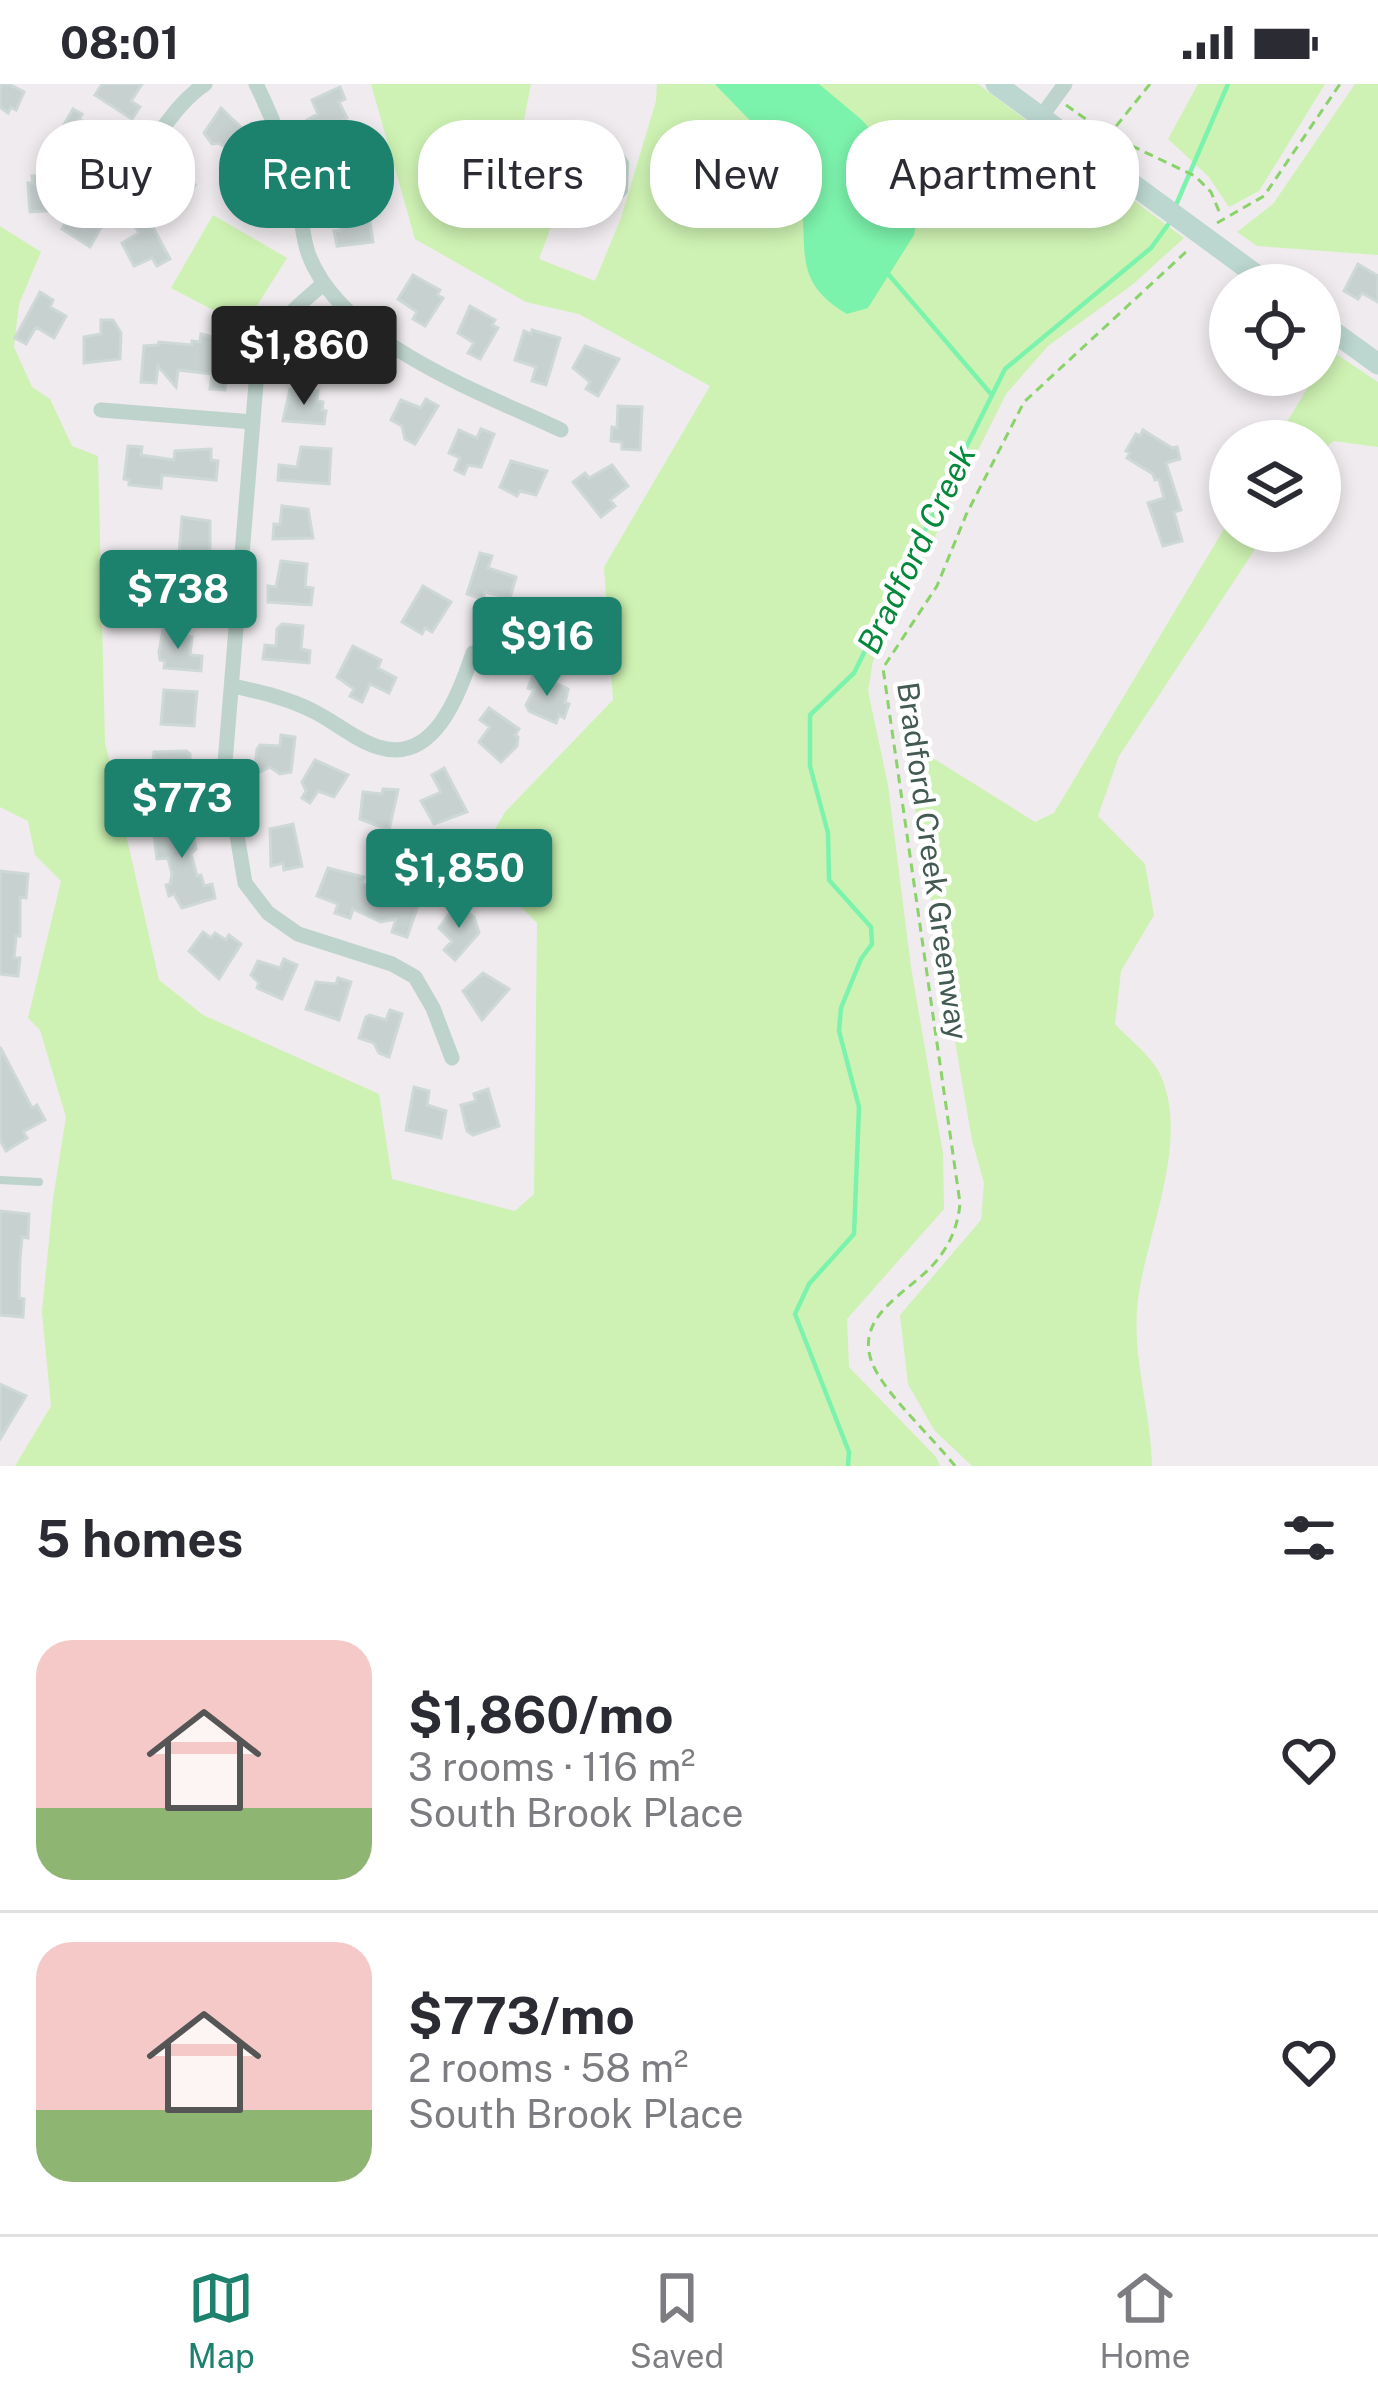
<!DOCTYPE html>
<html lang="en">
<head>
<meta charset="utf-8">
<style>
  body { margin:0; font-family:"Public Sans",sans-serif; background:#f2f2f3; color:#2b2b33; height:100vh; display:flex; flex-direction:column; font-size:45px; white-space:nowrap }
  * { box-sizing:border-box; margin:0 }
  p { font-size:39px; color:#7c7c81 }
  .icon { flex:none; width:66px; height:66px; fill:none; stroke:currentColor; stroke-width:2; stroke-linecap:round; stroke-linejoin:round }
  .map { position:relative; height:1382px; overflow:hidden }
  .panel { display:flex; flex-direction:column; background:#fff; flex:1 }
  .panel>* { flex:none }
  .banner { position:absolute; left:36px; top:36px; width:1308px; height:108px; display:flex; gap:24px }
  .buttons { position:absolute; left:1209px; top:180px; display:grid; gap:24px }
  .buttons a { display:grid; place-items:center; width:132px; height:132px; border-radius:50%; background:#fff; box-shadow:0 6px 18px #0003; font-size:60px }
  .price { position:absolute; translate:-50% -102px; padding:0 27px; border-radius:12px; background:#1c816d; color:#fff; font-size:39px; line-height:78px; filter:drop-shadow(0 3px 6px #0008) }
  .price::after { content:''; position:absolute; left:50%; top:72px; width:36px; height:27px; margin-left:-18px; background:inherit; clip-path:polygon(0 0,100% 0,50% 100%) }
  .price.selected { background:#222; color:#fff }
  ul { padding:0; list-style:none }
  li { display:flex; align-items:center; gap:36px; height:300px; padding:0 36px }
  li+li { border-top:3px solid #e1e1e2 }
  li span { display:grid; place-items:center; flex:none; width:336px; height:240px; border-radius:36px; color:#555 }
  li>.icon { margin-inline-start:auto }
  span .icon { width:144px; height:144px; fill:#fffc; stroke-width:1 }
  li b { font-size:51px }
  h2 { display:flex; justify-content:space-between; align-items:center; height:144px; padding:0 36px; font-size:51px }
  .pill { padding:0 42px; border-radius:48px; background:#fff; box-shadow:0 6px 18px #0003; font-size:42px; line-height:108px }
  .pill.selected { background:#1c816d; color:#fff }
  .status { display:flex; justify-content:space-between; align-items:center; height:84px; padding:0 60px; background:#fff; direction:ltr }
  .status svg { height:33px; fill:currentColor }
  .tabs { display:flex; justify-content:space-around; align-items:center; height:168px; border-top:3px solid #e1e1e2; background:#fff; font-size:33px; color:#7c7c81 }
  .tabs a { display:grid; justify-items:center; gap:6px }
  .tabs .selected { color:#1c816d }
  .map>svg:first-child { display:block }
</style>
</head>
<body>
<div class="status"><b>08:01</b><svg viewBox="0 0 49 12"><path d="M0 12V9h3v3zM5 12V6h3v6zM10 12V3h3v9zM15 12V0h3v12zM26 1h20v11H26zM47 4h2v5h-2z"/></svg></div>
<div class="map">
<svg width="1378" height="1382" viewBox="0 0 1378 1382">
  <rect width="100%" height="100%" fill="#efebee"/>
  <!-- green -->
  <path fill="#cef2b3" d="M371,0H531L510,107L558,124L539,175L595,197L621,134L656,17L657,0H978L1184,154L1132,201L1048,262L1006,310L873,577L868,607L888,701L911,883L943,1070L944,1125L847,1235L849,1283L936,1373L940,1382H15L51,1322L42,1228L53,1115L66,1033L40,946L28,934L61,797L35,771L28,737L0,723V142L41,168L19,220L14,263L32,303L50,315L72,362L98,372L105,658L159,896L203,931L379,1010L392,1095L515,1127L534,1110L537,839L476,778L505,728L613,616L604,483L710,302L579,230L526,218L415,155Z
    M1198,0H1325L1259,107L1229,123L1209,93L1168,55Z
    M1355,0H1378V171L1257,162L1237,148L1273,120Z
    M213,131L287,174L244,242L171,204Z
    M1330,266L1378,298V363L1334,357L1320,368V357H1276L1315,291H1320V282Z
    M1230,435V447H1267L1119,672L1098,732L1145,780L1154,831L1121,887L1115,940C1129,955 1150,971 1159,988C1192,1054 1146,1149 1138,1216C1131,1272 1151,1326 1152,1382H972L934,1346L908,1300L900,1231L981,1136L984,1099L972,1056L907,678L920,666L1035,738L1054,729Z"/>
  <!-- water -->
  <path fill="#7cf3ac" d="M715,0H819L862,36L915,95L919,121L914,151L868,224L847,230C782,192 817,154 794,96C780,61 740,28 715,0Z"/>
  <g fill="none" stroke-linecap="round" stroke-linejoin="round">
    <!-- stream -->
    <path stroke="#7cf3ac" stroke-width="4.5" d="M1176,121L1228,0
      M889,191L991,310
      M848,1382L849,1368L795,1230L809,1200L854,1150L859,1023L839,947L841,924L861,875L872,860L871,843L829,796L828,749L810,682V631L854,589L1005,285L1151,164L1170,138"/>
  </g>
  <!-- building -->
  <path fill="#c7d1d0" stroke="#ced8d7" stroke-width="3" d="M0,0H9L24,8L16,26L11,23L8,29L0,23Z
    M102,0H142L131,17L140,23L132,35L95,11Z
    M340,3L345,15L339,18L347,34L313,50L307,36L318,30L312,16Z
    M221,24L246,48L232,68L219,59L212,60L204,49Z
    M73,25L82,30L79,35L96,45L89,58L84,56L73,72L53,60Z
    M351,55L360,98L334,103L328,81L320,82L318,70L332,67L330,59Z
    M248,86L250,93L261,90L266,126L242,133L237,116L229,119L226,108L234,106L230,91Z
    M175,88L195,101L178,128L162,118L161,113Z
    M68,90V104H58V126L30,128L28,99H33L32,92Z
    M367,118L373,158L337,162L334,147L341,146L337,127L345,126L344,122Z
    M72,127L102,142L90,163L62,145Z
    M149,136L170,175L157,182L152,174L134,182L122,159L139,149L136,144Z
    M1358,180L1378,192V218L1362,209L1358,215L1344,207Z
    M413,191L440,206L437,211L443,214L425,242L413,235L417,228L398,215Z
    M40,208L53,216L50,223L66,232L54,254L36,243L26,260L15,254Z
    M470,222L495,236L492,241L498,244L480,275L468,269L474,259L458,249Z
    M101,236H113L121,249L120,275L84,279V253L101,250Z
    M532,246L560,254L546,301L532,297L536,283L515,276L524,247L531,250Z
    M201,250L229,257L225,306L210,305L212,290L178,286L176,303L158,282L156,299L141,298L144,262L158,261L159,258L192,261V257L200,258Z
    M322,250L345,268L326,294L296,268L306,257L311,262Z
    M585,262L619,275L598,312L586,305L590,298L573,284Z
    M290,305L318,307L317,317L323,318L322,326L326,327L324,340L283,337Z
    M426,315L438,322L415,360L405,355L402,342L391,336L401,316L421,324Z
    M618,322L642,323L640,366L622,365V358L611,357L612,343L617,344Z
    M481,345L494,350L481,383L468,381L464,390L455,386L460,374L449,369L459,346L477,354Z
    M1143,346L1172,364L1177,363L1180,375L1166,379L1181,426L1174,428L1182,457L1163,462L1148,419L1164,414L1159,395L1155,396L1153,390L1127,374L1130,369L1126,367L1136,350L1140,352Z
    M128,362L142,363L141,371L174,376L175,367L211,365V376L218,377L216,396L162,391L161,404L129,401V396L124,395Z
    M301,363L331,365L329,400L278,396L279,381L297,383Z
    M511,377L547,387L536,411L520,407L517,412L500,403Z
    M612,381L628,402L610,416L615,422L601,433L573,398L585,389L589,394Z
    M282,422L308,425L313,454L273,455L274,440L280,441Z
    M182,433L210,437V473L179,470Z
    M480,469L492,472L488,484L516,493L510,514L485,508L483,515L467,510Z
    M281,477L307,480L305,503L313,504L311,521L268,518V502L276,503Z
    M173,491L198,493L196,512L206,513L205,528L170,525L166,521Z
    M423,502L451,518L432,548L425,544L422,550L402,538Z
    M547,527L561,563L537,574L528,552L521,555L516,541Z
    M282,540L303,542L301,565L310,567L309,579L263,575L265,561L276,562L277,545Z
    M163,546L192,553L190,571L202,572L201,587L164,584L165,577L160,576L159,568Z
    M353,562L381,576L378,584L396,594L389,609L370,600L362,618L350,612L354,605L337,593Z
    M534,589L568,605L565,619L569,620L564,634L559,631L556,639L529,627L526,621L534,606L528,604Z
    M164,606L197,608L194,642L161,640Z
    M489,624L519,645L515,651L518,653L517,662L501,678L479,658L490,643L480,636Z
    M281,651L295,653L291,688L280,690L270,683L260,688L255,683L257,665L260,661L280,662Z
    M186,667L190,670V687H196V703L159,705L156,691H151L154,668Z
    M315,676L348,691L334,713L318,707L310,719L302,714L306,707L302,698Z
    M444,684L467,728L434,740L421,717L441,708L432,691Z
    M383,705L398,706L389,746L360,735L363,708L382,710Z
    M198,732L201,747L193,748L196,765L191,770L197,792L201,791L204,802L212,800L215,814L182,824L174,810L169,812L166,801L170,800L172,790L168,774L157,775L153,744L167,743L166,736Z
    M293,740L302,782L284,786L283,779L271,782L270,745Z
    M328,784L364,793L362,799L402,813L404,806L421,813L407,853L392,848L396,835L381,838L353,825L350,834L335,829L338,820L317,812Z
    M0,787L28,790L26,814L20,813V852H16L14,874H20L18,892L0,890Z
    M456,820L474,833L479,849L455,876L444,866L452,857L439,844Z
    M203,848L211,854L215,849L226,856L229,851L241,860L219,895L189,867Z
    M284,875L297,881L282,915L257,904L259,899L251,891L258,877L280,884Z
    M483,889L509,905L482,936L463,907Z
    M338,894L351,898L339,936L306,925L316,898L336,900Z
    M390,926L402,930L389,973L379,969L374,959L359,954L366,933L370,931L386,936Z
    M0,963L32,1024L37,1021L45,1036L23,1048L27,1054L6,1067L0,1056Z
    M414,1003L429,1007L427,1021L446,1027L441,1054L406,1046Z
    M488,1005L499,1042L473,1051L467,1047L461,1021L476,1017L474,1010Z
    M0,1127L29,1130L28,1154L22,1153L20,1175L19,1214L24,1215L23,1233L0,1231Z
    M0,1300L26,1312L0,1355Z"/>
  <g fill="none" stroke-linecap="round" stroke-linejoin="round">
    <!-- path -->
    <path stroke="#89d369" stroke-width="3" stroke-dasharray="9 6" stroke-linecap="butt" d="M1150,0L1109,51L1195,92L1211,108L1221,132
      M1066,21L1107,50
      M1217,139L1264,112L1340,0
      M955,1382C933,1354 886,1311 873,1281C853,1235 903,1211 929,1185C947,1167 958,1145 960,1119L883,584L937,502L966,431L1024,318L1188,166"/>
    <!-- lane -->
    <path stroke="#bdd3cb" stroke-width="8" d="M577,46L608,53L625,79L624,107L607,125L588,118L576,92Z
      M0,1096L39,1098"/>
    <!-- street -->
    <path stroke="#bdd3cb" stroke-width="15" d="M256,0C276,40 290,79 299,123C302,138 303,154 308,169C340,258 480,308 561,346
      M1041,33L1065,0
      M119,96C153,68 168,25 205,0
      M322,201C291,228 267,246 257,287L225,679L245,799L268,829L298,850L392,880L415,893L433,924L452,974
      M101,326L253,338
      M233,602C260,608 288,614 313,627C334,637 355,656 378,663C435,681 459,609 473,569"/>
    <!-- secondary -->
    <path stroke="#bbd7cf" stroke-width="21" d="M996,0L1270,201
      M1320,238L1378,280"/>
  </g>
  <g text-anchor="middle" dominant-baseline="central" stroke-width="9" stroke-linejoin="round" paint-order="stroke">
    <!-- street labels -->
    <g font-size="30" fill="#425a52" stroke="#fff">
      <text transform="translate(933 777) rotate(82)">Bradford Creek Greenway</text>
    </g>
    <!-- water labels -->
    <g font-size="33" font-style="italic" fill="#048839" stroke="#fff">
      <text transform="translate(916 465) rotate(-64)">Bradford Creek</text>
    </g>
  </g>
</svg>
<div class="buttons">
<a><svg class="icon" aria-label="locate" viewBox="0 0 24 24"><circle cx="12" cy="12" r="6"/><path d="M12 2v4M12 18v4M2 12h4M18 12h4"/></svg></a>
<a><svg class="icon" aria-label="layers" viewBox="0 0 24 24"><path d="M12 4l9 5-9 5-9-5zM3 14l9 5 9-5"/></svg></a>
</div>
<b class="price selected" style="left:304px;top:324px">$1,860</b>
<b class="price" style="left:178px;top:568px">$738</b>
<b class="price" style="left:547px;top:615px">$916</b>
<b class="price" style="left:182px;top:777px">$773</b>
<b class="price" style="left:459px;top:847px">$1,850</b>
<div class="banner">
<a class="pill">Buy</a>
<a class="pill selected">Rent</a>
<a class="pill">Filters</a>
<a class="pill">New</a>
<a class="pill">Apartment</a>
</div>
</div>
<section class="panel">
<h2>5 homes<svg class="icon" aria-label="filters" viewBox="0 0 24 24"><path d="M4 7h16M4 17h16"/><circle cx="9" cy="7" r="2"/><circle cx="15" cy="17" r="2"/></svg></h2>
<ul>
<li><span style="background:linear-gradient(#f6c9c9 70%,#8fb573 0)"><svg class="icon" aria-label="home" viewBox="0 0 24 24"><path d="M3 11l9-7 9 7M6 9v11h12V9"/></svg></span><div><b>$1,860/mo</b><p>3 rooms · 116 m²</p><p>South Brook Place</p></div><svg class="icon" aria-label="heart" viewBox="0 0 24 24"><path d="M12 20l-8-8c-3-5 5-10 8-4 3-6 11-1 8 4z"/></svg></li>
<li><span style="background:linear-gradient(#f6c9c9 70%,#8fb573 0)"><svg class="icon" aria-label="home" viewBox="0 0 24 24"><path d="M3 11l9-7 9 7M6 9v11h12V9"/></svg></span><div><b>$773/mo</b><p>2 rooms · 58 m²</p><p>South Brook Place</p></div><svg class="icon" aria-label="heart" viewBox="0 0 24 24"><path d="M12 20l-8-8c-3-5 5-10 8-4 3-6 11-1 8 4z"/></svg></li>
</ul>
</section>
<nav class="tabs">
<a class="selected"><svg class="icon" aria-label="map" viewBox="0 0 24 24"><path d="M3 6l6-2 6 2 6-2v14l-6 2-6-2-6 2zM9 4v14M15 6v14"/></svg>Map</a>
<a><svg class="icon" aria-label="saved" viewBox="0 0 24 24"><path d="M7 4h10v16l-5-4-5 4z"/></svg>Saved</a>
<a><svg class="icon" aria-label="home" viewBox="0 0 24 24"><path d="M3 11l9-7 9 7M6 9v11h12V9"/></svg>Home</a>
</nav>
</body>
</html>
